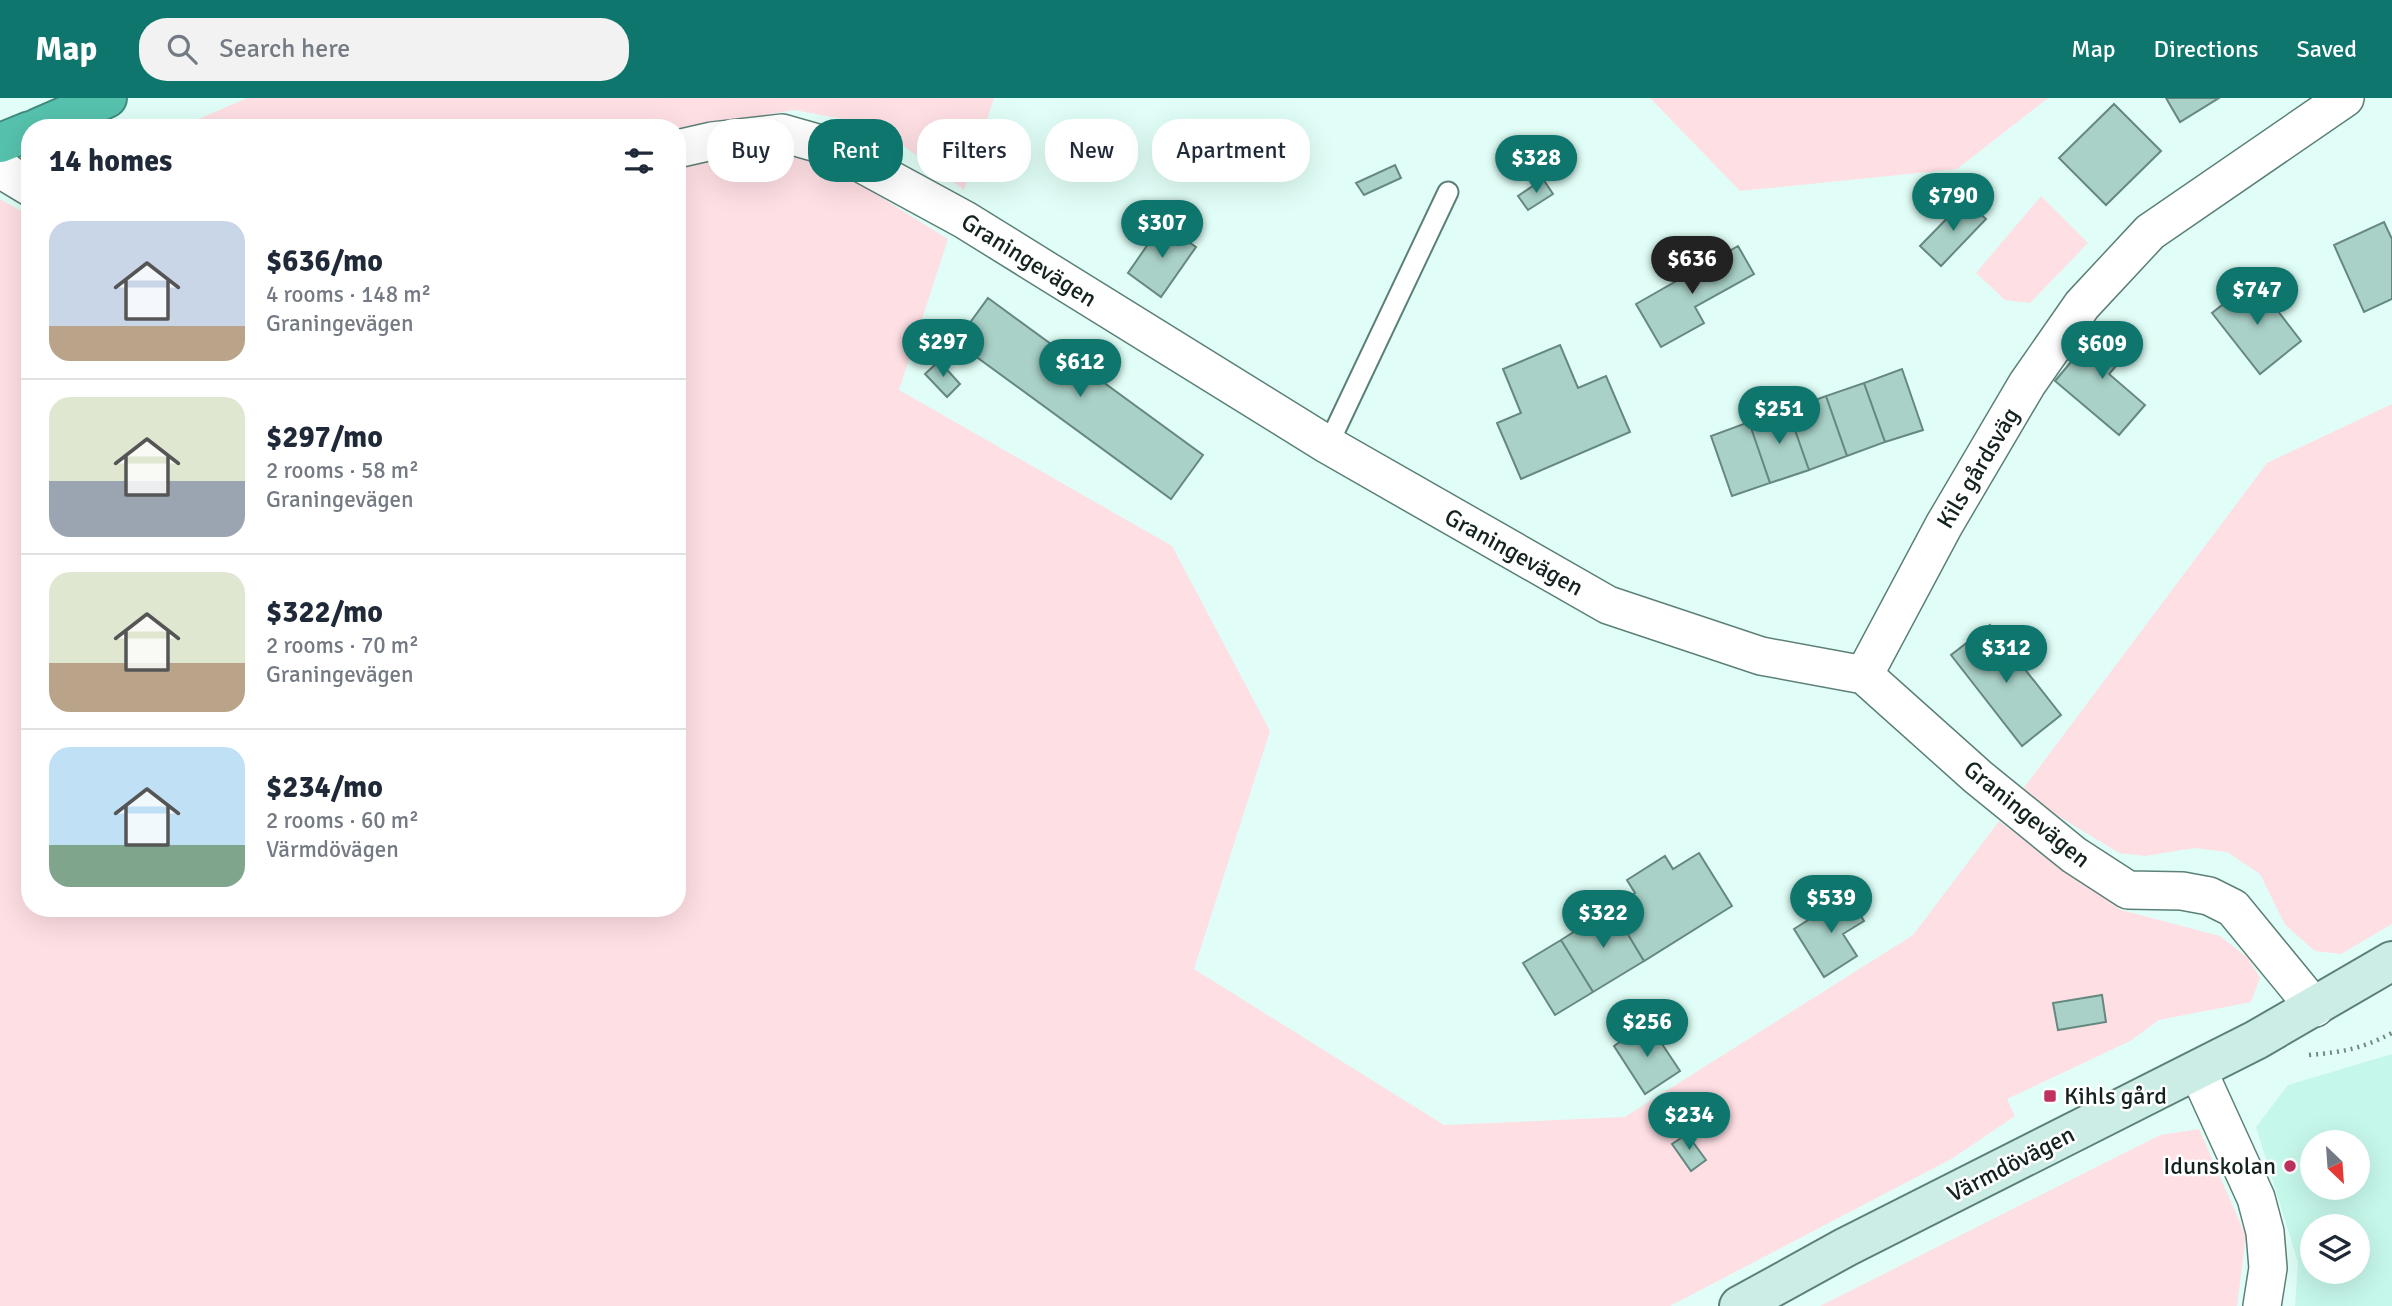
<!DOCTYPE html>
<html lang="en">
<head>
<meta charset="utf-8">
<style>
  body { margin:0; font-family:Signika,sans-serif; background:#f2f2f3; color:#1f2937; height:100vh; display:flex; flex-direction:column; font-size:26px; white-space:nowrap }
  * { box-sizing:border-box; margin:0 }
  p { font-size:23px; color:#747a83 }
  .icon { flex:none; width:38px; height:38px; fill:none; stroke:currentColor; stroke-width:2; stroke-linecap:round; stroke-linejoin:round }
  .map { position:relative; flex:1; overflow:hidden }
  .drawer { position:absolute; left:21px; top:21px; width:665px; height:798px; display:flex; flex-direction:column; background:#fff; border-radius:28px; box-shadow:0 7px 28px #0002 }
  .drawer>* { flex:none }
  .top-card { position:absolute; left:707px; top:21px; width:665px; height:63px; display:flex; gap:14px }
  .needle { width:46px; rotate:155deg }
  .buttons { position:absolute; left:2300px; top:1032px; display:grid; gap:14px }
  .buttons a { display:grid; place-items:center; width:70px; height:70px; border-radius:50%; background:#fff; box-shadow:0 7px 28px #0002; font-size:35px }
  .price { position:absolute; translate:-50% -60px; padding:0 16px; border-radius:24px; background:#0f766e; color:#fff; font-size:23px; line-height:46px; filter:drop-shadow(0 2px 4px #0008) }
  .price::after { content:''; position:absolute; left:50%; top:42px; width:21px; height:16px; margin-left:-10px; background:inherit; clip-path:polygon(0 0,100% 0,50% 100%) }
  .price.current { background:#222; color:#fff }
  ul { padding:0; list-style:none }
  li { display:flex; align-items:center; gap:21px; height:175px; padding:0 28px }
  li+li { border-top:2px solid #e0e1e3 }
  li span { display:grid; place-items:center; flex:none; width:196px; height:140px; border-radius:21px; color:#555 }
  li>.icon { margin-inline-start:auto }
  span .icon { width:84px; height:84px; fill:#fffc; stroke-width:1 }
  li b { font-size:30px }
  h2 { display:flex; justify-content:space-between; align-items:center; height:84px; padding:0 28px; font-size:30px }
  .chip { padding:0 24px; border-radius:28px; background:#fff; box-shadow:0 7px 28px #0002; font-size:24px; line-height:63px }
  .chip.current { background:#0f766e; color:#fff }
  header { display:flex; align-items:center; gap:42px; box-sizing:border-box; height:98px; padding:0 35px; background:#0f766e; color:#fff }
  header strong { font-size:33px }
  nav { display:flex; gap:38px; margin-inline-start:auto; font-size:24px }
  .search { width:490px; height:63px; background:#f2f2f3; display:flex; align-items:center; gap:18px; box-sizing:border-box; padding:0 24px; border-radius:28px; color:#747a83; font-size:26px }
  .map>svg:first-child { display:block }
</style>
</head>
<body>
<header>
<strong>Map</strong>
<div class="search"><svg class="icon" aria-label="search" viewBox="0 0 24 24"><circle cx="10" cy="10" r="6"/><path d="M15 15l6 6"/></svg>Search here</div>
<nav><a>Map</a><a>Directions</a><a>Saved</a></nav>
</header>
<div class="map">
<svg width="2392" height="1208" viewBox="0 0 2392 1208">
  <rect width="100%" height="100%" fill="#e0fef7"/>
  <!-- built -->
  <path fill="#c6f7eb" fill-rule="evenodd" d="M2392,956V1208H2295L2298,1164L2256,1029L2288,987ZM2312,1045H2357V1090H2312ZM2312,1129H2357V1174H2312Z"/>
  <!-- green -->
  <path fill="#fedfe4" d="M247,0H994L964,92L875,27L794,12L677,32V30H178Z
    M1650,0H2048L1957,71L1740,93Z
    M774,53L829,67L948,141L899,292L1172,448L1270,633L1194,871L1444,1027L1625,1019L1913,837L1999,723L2121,812L2220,838L2248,860L2260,880L2251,904L2159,922L2130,943L2007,1001L2015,1018L1953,1060L1670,1208H0V101L30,118V810H677V68L718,58Z
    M2041,98L2088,145L2030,205L2005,202L1976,175Z
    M2392,306V826L2341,856L2315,853L2285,827L2260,776L2227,754L2195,750L2145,758L2119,755L2020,695L2267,365Z
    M2199,1031L2246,1138L2237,1208H1820L2160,1037Z"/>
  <!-- building -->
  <path fill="#a9d1c7" stroke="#658880" stroke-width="2" d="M2166,0H2219L2180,24Z
    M2114,6L2161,53L2106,107L2059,60Z
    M1395,67L1401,80L1364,97L1356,85Z
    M1543,81L1553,96L1528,112L1518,98Z
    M1965,102L1986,121L1941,168L1920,148Z
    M2384,124L2392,141V201L2364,214L2334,147Z
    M1162,126L1196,149L1161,199L1128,175Z
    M1738,148L1754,176L1695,209L1704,225L1661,249L1636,206Z
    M2254,182L2301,243L2260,276L2212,215Z
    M988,200L1203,357L1171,401L956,244Z
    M2102,227L2131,251L2109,276L2145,307L2119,337L2055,283Z
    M1560,247L1578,290L1606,278L1630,334L1521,381L1497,325L1521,315L1503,271Z
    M939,263L960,286L947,299L925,276Z
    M1902,271L1923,332L1885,344L1864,285Z
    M1864,285L1885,344L1847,358L1826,298Z
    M1826,298L1847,358L1809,372L1788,312Z
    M1788,312L1809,372L1770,385L1749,324Z
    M1749,324L1770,385L1732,398L1711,338Z
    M1990,527L2061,617L2022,648L1951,557Z
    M1699,755L1732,808L1644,863L1612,810L1635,795L1627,782L1665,758L1673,771Z
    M1848,797L1864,823L1843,836L1857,858L1824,879L1794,831Z
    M1612,810L1644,863L1593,894L1561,842Z
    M1561,842L1593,894L1555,917L1523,865Z
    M2102,897L2106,924L2058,932L2053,905Z
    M1648,925L1680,973L1645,996L1614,948Z
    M1687,1036L1706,1062L1691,1073L1672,1046Z"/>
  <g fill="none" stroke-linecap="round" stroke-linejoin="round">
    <defs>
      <path id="lane" d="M1328,347L1448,94"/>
      <path id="street" d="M677,51L712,43L782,35L831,49L965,122L1328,347L1608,507L1761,558L1864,577L1978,679L2074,757L2128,792L2182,793L2209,798L2233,810L2315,910
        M0,69L10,77L30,89
        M1864,577L1944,427L2027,286L2082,207L2150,134L2345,0
        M2198,973L2256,1100L2265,1134L2268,1170L2262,1208"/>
      <path id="secondary" d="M1739,1208L1846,1149L2256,942L2392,863"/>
      <path id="highway" d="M38,30L107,0
        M0,45L30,33"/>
    </defs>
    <!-- lane casing -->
    <use href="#lane" stroke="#5c8077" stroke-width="23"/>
    <!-- street casing -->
    <use href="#street" stroke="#5c8077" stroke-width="40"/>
    <!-- secondary casing -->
    <use href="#secondary" stroke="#5c8077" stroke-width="42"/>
    <!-- highway casing -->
    <use href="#highway" stroke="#3f8a7c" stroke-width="42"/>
    <!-- path -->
    <path stroke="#748a85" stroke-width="4.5" stroke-dasharray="2 5" stroke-linecap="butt" d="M2309,957C2343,954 2361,951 2392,935"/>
    <!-- lane -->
    <use href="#lane" stroke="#fff" stroke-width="19"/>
    <!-- street -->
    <use href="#street" stroke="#fff" stroke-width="37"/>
    <!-- secondary -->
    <use href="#secondary" stroke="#ccede6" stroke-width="38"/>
    <!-- highway -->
    <use href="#highway" stroke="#56c2ad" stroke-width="38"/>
  </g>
  <!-- markers -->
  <g fill="#bf315e" stroke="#fff" stroke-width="2.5">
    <rect x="2043" y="991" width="14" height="14" rx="3.5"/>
    <circle cx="2290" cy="1068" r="7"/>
  </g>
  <g text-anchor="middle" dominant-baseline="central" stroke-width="5" stroke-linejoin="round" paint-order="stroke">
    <!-- street labels -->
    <g font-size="24" fill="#142320" stroke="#fff">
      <text transform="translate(1029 162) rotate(32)">Graningevägen</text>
      <text transform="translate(1978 370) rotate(-59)">Kils gårdsväg</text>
      <text transform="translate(1514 454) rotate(29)">Graningevägen</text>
      <text transform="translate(2027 716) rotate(39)">Graningevägen</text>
      <text transform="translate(2011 1066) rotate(-27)">Värmdövägen</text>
    </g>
    <!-- poi labels -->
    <g font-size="24" fill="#142320" stroke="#fff" text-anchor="start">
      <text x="2064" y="998">Kihls gård</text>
      <text x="2276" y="1068" text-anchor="end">Idunskolan</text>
    </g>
  </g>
</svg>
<div class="buttons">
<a><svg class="needle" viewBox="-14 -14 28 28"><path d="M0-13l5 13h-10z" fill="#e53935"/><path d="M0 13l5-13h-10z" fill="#747a83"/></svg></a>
<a><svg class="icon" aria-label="layers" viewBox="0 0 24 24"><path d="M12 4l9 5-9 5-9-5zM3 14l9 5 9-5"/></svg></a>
</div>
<b class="price" style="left:1536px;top:97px">$328</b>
<b class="price" style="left:1953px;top:135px">$790</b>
<b class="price" style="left:1162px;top:162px">$307</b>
<b class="price current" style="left:1692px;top:198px">$636</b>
<b class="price" style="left:2257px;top:229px">$747</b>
<b class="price" style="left:943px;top:281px">$297</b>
<b class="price" style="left:2102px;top:283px">$609</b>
<b class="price" style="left:1080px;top:301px">$612</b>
<b class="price" style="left:1779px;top:348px">$251</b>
<b class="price" style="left:2006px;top:587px">$312</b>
<b class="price" style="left:1831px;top:837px">$539</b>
<b class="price" style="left:1603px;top:852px">$322</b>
<b class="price" style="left:1647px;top:961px">$256</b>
<b class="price" style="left:1689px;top:1054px">$234</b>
<div class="top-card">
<a class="chip">Buy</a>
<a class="chip current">Rent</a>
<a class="chip">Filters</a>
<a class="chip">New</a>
<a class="chip">Apartment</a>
</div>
<section class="drawer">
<h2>14 homes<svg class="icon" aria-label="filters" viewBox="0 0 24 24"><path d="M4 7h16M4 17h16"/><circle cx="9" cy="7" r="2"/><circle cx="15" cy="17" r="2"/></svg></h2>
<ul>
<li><span style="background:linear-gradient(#c9d6e8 75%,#b9a48a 0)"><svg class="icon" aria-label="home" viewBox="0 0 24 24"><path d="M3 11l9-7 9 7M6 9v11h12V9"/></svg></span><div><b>$636/mo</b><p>4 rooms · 148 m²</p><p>Graningevägen</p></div></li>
<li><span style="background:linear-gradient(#dfe7d0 60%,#9aa5b1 0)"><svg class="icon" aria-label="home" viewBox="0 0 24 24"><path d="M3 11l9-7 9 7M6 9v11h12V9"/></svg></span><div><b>$297/mo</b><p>2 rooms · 58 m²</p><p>Graningevägen</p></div></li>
<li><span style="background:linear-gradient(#dfe7d0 65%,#b9a48a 0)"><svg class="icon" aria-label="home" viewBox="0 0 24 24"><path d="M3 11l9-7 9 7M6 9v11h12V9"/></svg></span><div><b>$322/mo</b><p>2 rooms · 70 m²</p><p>Graningevägen</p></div></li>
<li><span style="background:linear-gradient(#bfe0f5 70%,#7fa58c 0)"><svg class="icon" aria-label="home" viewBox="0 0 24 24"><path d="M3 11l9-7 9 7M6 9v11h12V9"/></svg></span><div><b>$234/mo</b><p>2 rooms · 60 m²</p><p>Värmdövägen</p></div></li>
</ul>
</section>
</div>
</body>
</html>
